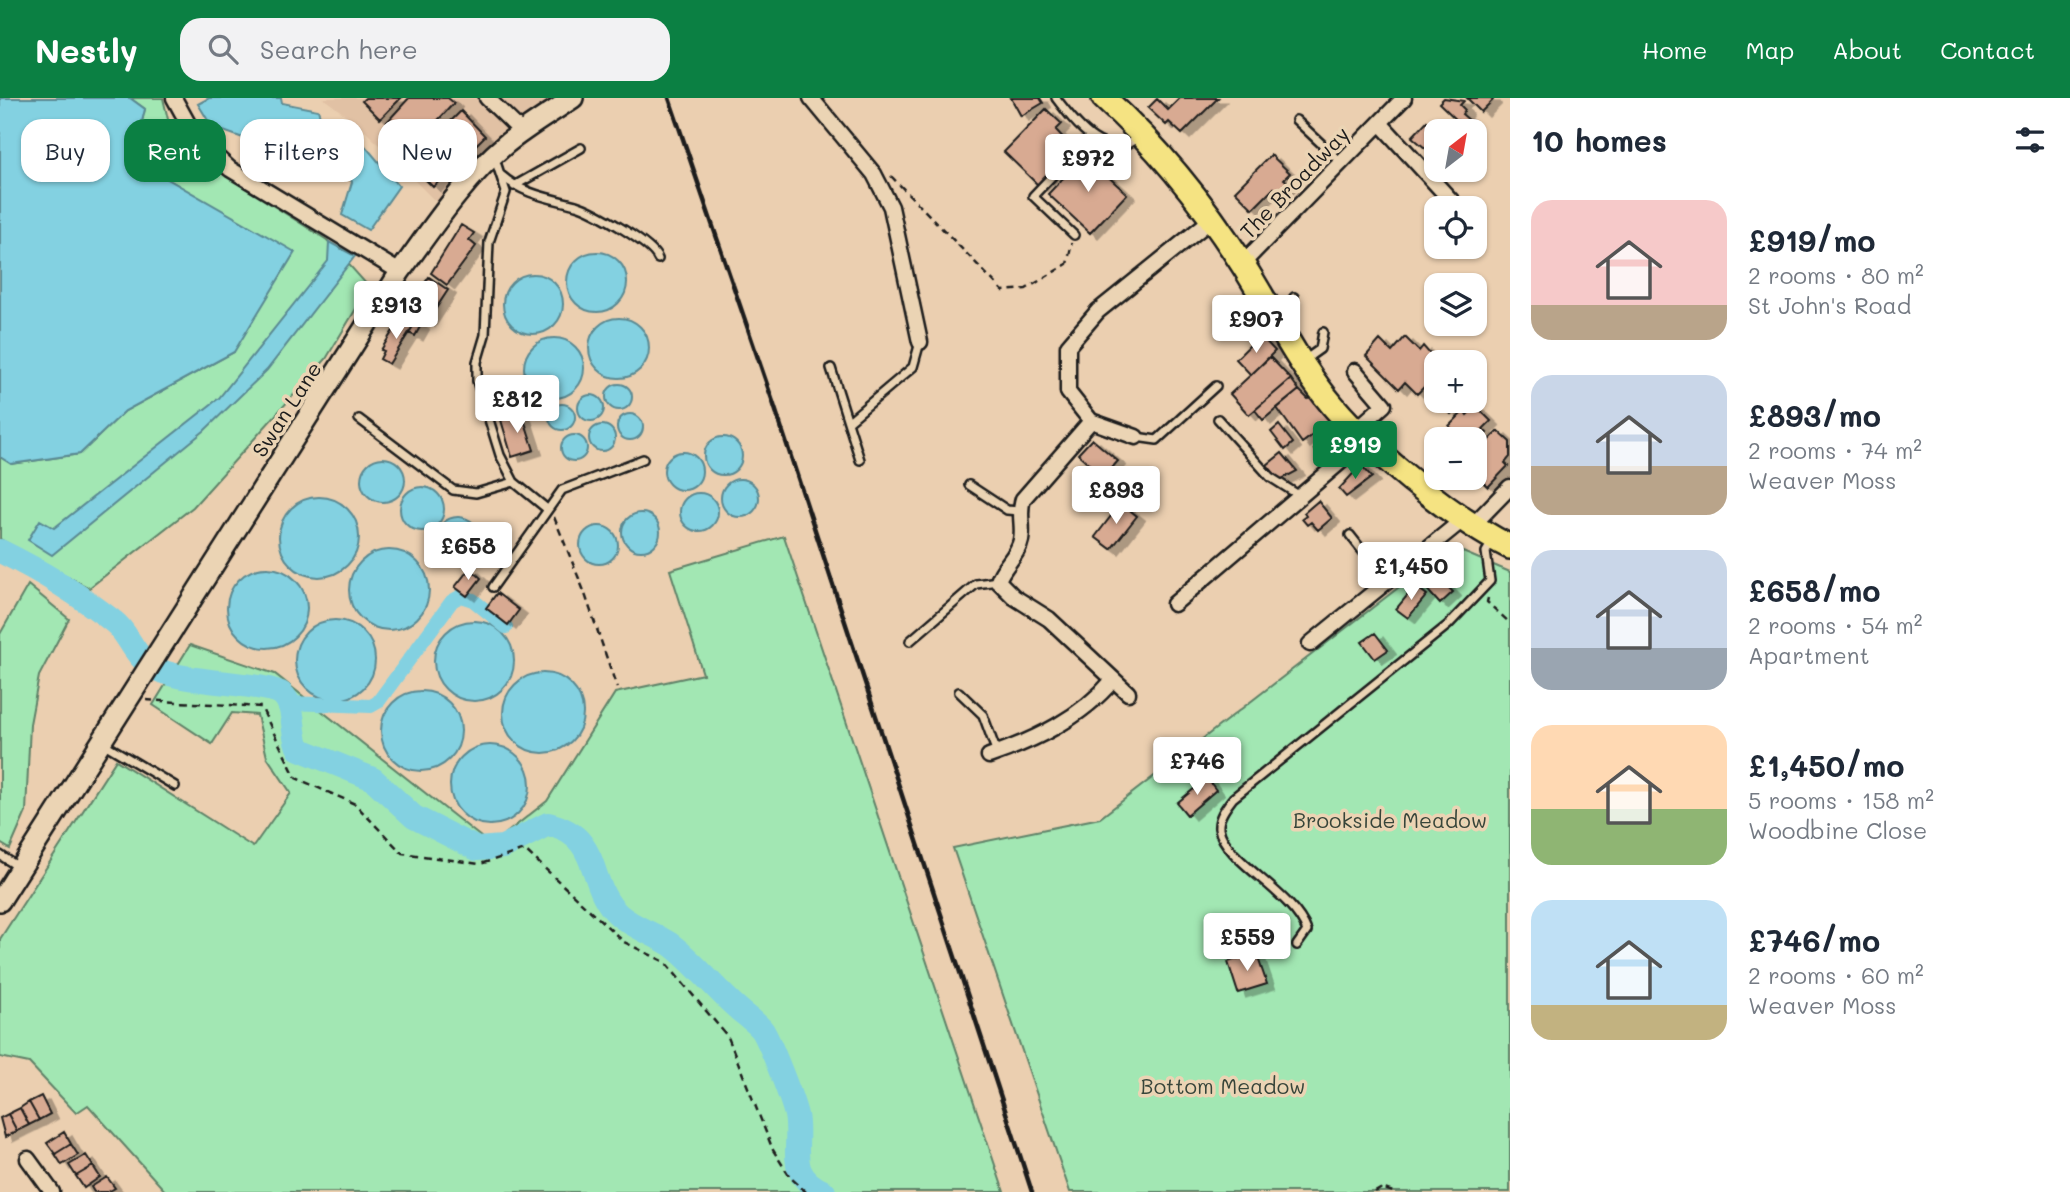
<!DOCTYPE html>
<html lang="en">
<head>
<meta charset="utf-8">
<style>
  body { margin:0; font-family:Mali,sans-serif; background:#f2f2f3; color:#1f2937; height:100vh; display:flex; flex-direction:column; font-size:26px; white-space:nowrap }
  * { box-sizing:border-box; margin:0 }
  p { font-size:23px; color:#747a83 }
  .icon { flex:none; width:38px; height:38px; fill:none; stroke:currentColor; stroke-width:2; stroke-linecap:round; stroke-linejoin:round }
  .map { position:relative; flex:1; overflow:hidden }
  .panel { display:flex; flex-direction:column; background:#fff; width:560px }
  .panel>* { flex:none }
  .banner { position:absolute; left:21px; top:21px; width:665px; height:63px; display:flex; gap:14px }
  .needle { width:46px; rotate:31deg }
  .controls { position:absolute; left:1424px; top:21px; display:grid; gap:14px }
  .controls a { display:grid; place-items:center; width:63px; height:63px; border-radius:14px; background:#fff; box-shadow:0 2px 5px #0004; font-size:35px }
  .price { position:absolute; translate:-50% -60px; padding:0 16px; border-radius:7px; background:#fff; color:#222; font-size:23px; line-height:46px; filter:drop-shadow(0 2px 4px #0008) }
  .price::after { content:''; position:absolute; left:50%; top:42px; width:21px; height:16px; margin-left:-10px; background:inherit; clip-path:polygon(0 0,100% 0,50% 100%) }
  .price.current { background:#0b8043; color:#fff }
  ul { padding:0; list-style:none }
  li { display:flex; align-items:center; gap:21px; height:175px; padding:0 21px }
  li span { display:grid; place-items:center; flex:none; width:196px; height:140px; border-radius:21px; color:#555 }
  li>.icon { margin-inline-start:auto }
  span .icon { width:84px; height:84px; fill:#fffc; stroke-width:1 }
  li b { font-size:30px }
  h2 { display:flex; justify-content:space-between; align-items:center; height:84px; padding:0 21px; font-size:30px }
  .tag { padding:0 24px; border-radius:21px; background:#fff; box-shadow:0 2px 5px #0004; font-size:24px; line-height:63px }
  .tag.current { background:#0b8043; color:#fff }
  header { display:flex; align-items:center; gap:42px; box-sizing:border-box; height:98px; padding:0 35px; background:#0b8043; color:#fff }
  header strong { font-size:33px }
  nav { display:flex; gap:38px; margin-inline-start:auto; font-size:24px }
  .search { width:490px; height:63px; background:#f2f2f3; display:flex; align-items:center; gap:18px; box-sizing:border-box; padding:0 24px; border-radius:21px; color:#747a83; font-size:26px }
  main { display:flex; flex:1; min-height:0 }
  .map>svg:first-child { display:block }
</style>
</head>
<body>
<header>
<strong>Nestly</strong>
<div class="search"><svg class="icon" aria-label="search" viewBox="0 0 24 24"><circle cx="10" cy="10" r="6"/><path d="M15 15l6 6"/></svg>Search here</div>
<nav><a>Home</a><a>Map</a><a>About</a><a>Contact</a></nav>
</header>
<main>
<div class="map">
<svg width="1510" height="1094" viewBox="0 0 1510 1094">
  <defs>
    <filter id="shadow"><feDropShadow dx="8" dy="4.5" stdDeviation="0" flood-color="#0004"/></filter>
  </defs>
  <rect width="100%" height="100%" fill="#ebcfb0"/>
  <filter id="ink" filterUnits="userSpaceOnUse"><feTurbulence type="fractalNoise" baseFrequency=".0143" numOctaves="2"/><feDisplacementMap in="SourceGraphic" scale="14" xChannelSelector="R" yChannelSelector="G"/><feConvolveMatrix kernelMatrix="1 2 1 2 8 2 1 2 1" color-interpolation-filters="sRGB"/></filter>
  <g filter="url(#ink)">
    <!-- built -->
    <path fill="#e1c1a4" d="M323,0H555L531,16L439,107L360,28Z"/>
    <!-- green -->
    <path fill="#a2e7b3" stroke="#5f8268" stroke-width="2" d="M130,0H163L170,30L197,59L327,142L369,189L326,261L193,409L89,490L0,441V359L12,366L80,356L125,313L234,254L204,103L159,76L140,32L145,11Z
      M784,438L1004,1094H166L88,1007L76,1015L29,965L0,959V841L116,662L253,749L291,695L267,659L257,617L232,615L212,646L153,607L190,547L275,576L491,747L547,703L615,595L703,576L670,472Z
      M1451,449L1510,474V1094H1070L953,750L1100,720Z
      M28,487L69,521L39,578L30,626L26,714L10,751L0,745V536Z"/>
    <!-- water -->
    <path fill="#83d1e1" stroke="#5a8992" stroke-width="2" d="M0,0H130L145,11L140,32L159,76L295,154L234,254L125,313L80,356L11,366L0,359Z
      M209,0H281L282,5L318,12L324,30L345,24L399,88L368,132L342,117L352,84L339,65L257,45L212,29L198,6Z
      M329,144L355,158L267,272L204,333L52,457L28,442L40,422L54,430L219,300L328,163Z
      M567 184a30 30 0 1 1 60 0a30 30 0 1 1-60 0Z
      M503 206a30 30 0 1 1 60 0a30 30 0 1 1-60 0Z
      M589 250a30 30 0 1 1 60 0a30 30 0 1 1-60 0Z
      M524 270a30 30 0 1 1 60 0a30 30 0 1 1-60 0Z
      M606 299a13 13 0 1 1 26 0a13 13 0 1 1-26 0Z
      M578 310a13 13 0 1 1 26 0a13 13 0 1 1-26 0Z
      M549 319a13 13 0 1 1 26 0a13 13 0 1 1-26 0Z
      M617 329a13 13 0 1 1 26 0a13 13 0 1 1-26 0Z
      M589 340a13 13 0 1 1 26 0a13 13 0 1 1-26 0Z
      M561 350a13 13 0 1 1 26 0a13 13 0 1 1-26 0Z
      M704 358a19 19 0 1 1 38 0a19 19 0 1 1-38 0Z
      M664 373a19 19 0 1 1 38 0a19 19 0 1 1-38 0Z
      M361 382a22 22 0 1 1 44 0a22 22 0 1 1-44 0Z
      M721 400a19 19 0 1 1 38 0a19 19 0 1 1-38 0Z
      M400 411a22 22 0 1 1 44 0a22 22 0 1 1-44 0Z
      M680 414a19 19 0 1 1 38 0a19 19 0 1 1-38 0Z
      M279 439a40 40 0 1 1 80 0a40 40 0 1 1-80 0Z
      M622 434a19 19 0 1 1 38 0a19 19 0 1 1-38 0Z
      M436 441a22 22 0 1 1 44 0a22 22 0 1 1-44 0Z
      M580 447a19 19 0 1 1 38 0a19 19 0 1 1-38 0Z
      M349 492a40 40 0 1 1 80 0a40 40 0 1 1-80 0Z
      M227 510a40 40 0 1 1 80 0a40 40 0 1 1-80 0Z
      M295 562a40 40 0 1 1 80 0a40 40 0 1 1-80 0Z
      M434 563a40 40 0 1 1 80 0a40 40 0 1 1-80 0Z
      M503 615a40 40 0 1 1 80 0a40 40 0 1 1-80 0Z
      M381 633a40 40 0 1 1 80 0a40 40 0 1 1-80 0Z
      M450 687a40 40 0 1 1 80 0a40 40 0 1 1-80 0Z"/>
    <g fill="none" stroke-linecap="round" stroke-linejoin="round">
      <!-- canal -->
      <path stroke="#83d1e1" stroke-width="14" d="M289,605L371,608L378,604L452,503L461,498L473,502L506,529"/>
      <!-- river -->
      <path stroke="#83d1e1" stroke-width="24" d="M0,453C39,472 80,497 114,524C131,537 133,562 161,573C188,585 267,585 282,596C297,609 290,635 299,651L373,681L414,719L477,751L503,749L548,726C604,739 585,787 619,817C633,829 654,836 670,846C694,863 718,895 743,915C749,920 758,926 763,933C771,947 792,1000 796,1017C802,1050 784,1076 824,1094"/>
    </g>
    <!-- building -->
    <path fill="#d8aa92" stroke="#1c1c1c" stroke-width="2" filter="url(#shadow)" d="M365,0H401L380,21L362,3Z
      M409,0H448L454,5L413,49L387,24Z
      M1011,0H1040L1043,5L1021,18Z
      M1180,0H1218L1182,36L1169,24L1166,27L1148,10L1157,1L1168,12Z
      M1444,0L1464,3L1460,7L1465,12L1462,16L1470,23L1464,29L1439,5Z
      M1467,0H1492L1493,2L1481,14Z
      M1046,11L1062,26L1056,32L1069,46L1060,56L1065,61L1039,88L1004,54Z
      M461,13L485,38L433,89L409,65Z
      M1427,23L1438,33L1437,43L1434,40L1425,50L1412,39Z
      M1085,57L1127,96L1090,135L1048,96Z
      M1271,57L1290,75L1284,81L1290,86L1280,96L1274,90L1253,111L1235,93Z
      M461,127L474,135L469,142L476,148L447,187L431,175Z
      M429,179L448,192L427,224L407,211Z
      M407,211L417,218L415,223L421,227L415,238L409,235L413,228L401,220Z
      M401,220L413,228L389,266L380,261L384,253L381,252Z
      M1260,237L1275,253L1251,277L1236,261Z
      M1405,239L1419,253L1423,248L1437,264V270L1429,278L1432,281L1417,296L1405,284L1399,291L1366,258L1380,242L1392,254Z
      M1270,259L1291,281L1249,317L1230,296Z
      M1291,281L1299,292L1263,322L1255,312Z
      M1299,292L1308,301L1312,298L1330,324L1302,345L1277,310Z
      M1437,303H1463L1451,316Z
      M1476,308L1491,323L1483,331L1487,335L1475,347V341H1462L1449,328L1464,313L1467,317Z
      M522,315L534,352L512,359L501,322Z
      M1279,327L1293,345L1285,352L1271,334Z
      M1498,333L1510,344V359L1505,365L1508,368L1488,389L1475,377V356Z
      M1337,334L1349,347L1344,351L1348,356L1330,371L1314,352Z
      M1092,341L1118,363L1104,379L1078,356Z
      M1282,355L1297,373L1280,382L1267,367Z
      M1361,367L1372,379L1346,399L1339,391Z
      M1318,403L1332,420L1318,432L1311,424L1307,427L1302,421L1306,418L1304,415Z
      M1121,405L1137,418L1111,451L1095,439Z
      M470,470L481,480L467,498L455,489Z
      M1443,476L1449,482L1445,486L1453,494L1440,506L1423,487L1434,477L1438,481Z
      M1415,488L1427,497L1408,520L1396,511Z
      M497,495L519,512L508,527L486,510Z
      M1375,535L1388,552L1375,561L1362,544Z
      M1207,680L1216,692L1187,717L1177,705Z
      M1256,854L1267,886L1238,895L1228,864Z
      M41,998L50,1016L39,1022L29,1004Z
      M29,1004L39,1022L29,1027L20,1010Z
      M20,1010L29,1027L17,1033L8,1016Z
      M8,1016L17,1033L5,1039L0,1020Z
      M64,1034L71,1046L55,1056L47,1045Z
      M71,1046L78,1057L62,1067L55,1056Z
      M86,1057L93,1068L76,1078L69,1067Z
      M93,1068L100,1079L84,1090L76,1078Z
      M107,1079L115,1090L108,1094H94L91,1089Z"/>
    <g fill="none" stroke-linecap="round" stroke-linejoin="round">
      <defs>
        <path id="lane" d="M1056,0C1075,25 1108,69 1140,37
          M1296,22L1341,64
          M494,58L506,94L489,144L485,237L477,264V283L500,357L514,384L547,411
          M501,77C522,96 550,100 576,107C593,112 653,146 658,161
          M514,88L581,50
          M1074,137L1033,98L1090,38
          M1275,216L1291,208L1294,199
          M1303,263L1320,251L1323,234
          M831,270L860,362
          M359,321L453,392L476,395L514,384
          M1218,321L1270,379L1300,398
          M849,323L913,269L920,244
          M1136,339L1157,342L1216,288
          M969,387L1007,412L1019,413
          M1350,437L1387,484
          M493,489L562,392L643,361
          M910,543L976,486L998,483
          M959,594L983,617L997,655
          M101,644L175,688
          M0,757L20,770
          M1297,847L1307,833C1293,794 1224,763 1219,730C1218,719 1227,708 1233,700L1448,527L1490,483L1486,454L1492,444"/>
        <path id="street" d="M174,0L196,40L230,71L400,174
          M487,0L522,34
          M811,0L874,76L891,109L920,244
          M1380,25L1458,110
          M1242,166L1404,0
          M1355,273L1384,307L1356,332
          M1091,323L1023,401C1018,416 1024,428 1021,442C1018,458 1003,467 998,483L1014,499L1049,521L1128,595
          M1136,339L1091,323L1068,294V248L1098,213L1212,121
          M1473,427L1510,389
          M1174,506L1366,342
          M1310,546L1465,420
          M989,658C1035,642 1081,620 1113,582
          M28,1061L52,1094"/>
        <path id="secondary" d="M0,803L400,174C432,130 464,81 506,46C527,29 551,15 573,0"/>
        <path id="primary" d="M1104,0C1158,49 1204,106 1243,167C1271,211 1293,257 1325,298C1365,349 1452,420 1510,449"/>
      </defs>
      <!-- lane casing -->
      <use href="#lane" stroke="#1c1c1c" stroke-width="12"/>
      <!-- street casing -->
      <use href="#street" stroke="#1c1c1c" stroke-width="19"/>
      <!-- secondary casing -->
      <use href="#secondary" stroke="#1c1c1c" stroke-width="24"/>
      <!-- primary casing -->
      <use href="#primary" stroke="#1c1c1c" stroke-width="28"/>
      <!-- path -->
      <path stroke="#1c1c1c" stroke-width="2.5" stroke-dasharray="7 5" stroke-linecap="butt" d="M891,78L1003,193L1026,191L1067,166L1072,145
        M554,419L584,493L617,590
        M1488,500L1487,504L1510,525
        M146,602L261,609L296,680L355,706L402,755L480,766L525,752L624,844L665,864L728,939L773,1052L790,1079L806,1094
        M1375,1094L1382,1090L1393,1094"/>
      <!-- lane -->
      <use href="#lane" stroke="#ebd4b4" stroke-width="7"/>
      <!-- street -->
      <use href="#street" stroke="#ebd4b4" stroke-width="14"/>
      <!-- secondary -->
      <use href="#secondary" stroke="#ebd4b4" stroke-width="19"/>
      <!-- primary -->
      <use href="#primary" stroke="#f5e382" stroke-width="23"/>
      <!-- rail -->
      <path stroke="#1c1c1c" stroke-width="4.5" d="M669,0L773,304L1032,1094"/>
    </g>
  </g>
  <g text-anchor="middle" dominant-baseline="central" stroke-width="7" stroke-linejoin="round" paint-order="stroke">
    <!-- street labels -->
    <g font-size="21" fill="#1c1c1c" stroke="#ebd4b4">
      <text transform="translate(1294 84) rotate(-46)">The Broadway</text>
      <text transform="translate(286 311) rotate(-57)">Swan Lane</text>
    </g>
    <!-- park labels -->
    <g font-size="21" fill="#37453a" stroke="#ebd4b4">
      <text x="1390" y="721">Brookside Meadow</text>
      <text x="1223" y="987">Bottom Meadow</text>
    </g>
  </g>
</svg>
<div class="controls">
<a><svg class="needle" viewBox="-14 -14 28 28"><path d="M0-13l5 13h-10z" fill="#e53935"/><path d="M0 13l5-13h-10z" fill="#747a83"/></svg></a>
<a><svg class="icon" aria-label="locate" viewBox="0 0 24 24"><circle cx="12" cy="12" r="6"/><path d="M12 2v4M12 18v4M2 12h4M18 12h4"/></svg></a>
<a><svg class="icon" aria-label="layers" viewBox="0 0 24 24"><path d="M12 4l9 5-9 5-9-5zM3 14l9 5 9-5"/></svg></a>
<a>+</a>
<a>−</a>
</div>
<b class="price" style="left:1088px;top:96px">£972</b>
<b class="price" style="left:396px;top:243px">£913</b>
<b class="price" style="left:1256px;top:257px">£907</b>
<b class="price" style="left:517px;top:337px">£812</b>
<b class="price current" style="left:1355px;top:383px">£919</b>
<b class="price" style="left:1116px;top:428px">£893</b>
<b class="price" style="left:468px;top:484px">£658</b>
<b class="price" style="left:1411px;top:504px">£1,450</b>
<b class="price" style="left:1197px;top:699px">£746</b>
<b class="price" style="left:1247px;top:875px">£559</b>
<div class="banner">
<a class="tag">Buy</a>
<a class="tag current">Rent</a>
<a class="tag">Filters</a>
<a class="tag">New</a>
</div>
</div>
<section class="panel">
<h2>10 homes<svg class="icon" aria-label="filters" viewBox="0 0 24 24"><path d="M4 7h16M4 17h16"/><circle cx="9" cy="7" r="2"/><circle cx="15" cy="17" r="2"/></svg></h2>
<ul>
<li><span style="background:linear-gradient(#f6c9c9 75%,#b9a48a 0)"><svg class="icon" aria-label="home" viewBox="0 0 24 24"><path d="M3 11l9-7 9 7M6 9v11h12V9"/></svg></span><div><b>£919/mo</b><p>2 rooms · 80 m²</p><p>St John's Road</p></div></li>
<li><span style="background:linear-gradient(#c9d6e8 65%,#b9a48a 0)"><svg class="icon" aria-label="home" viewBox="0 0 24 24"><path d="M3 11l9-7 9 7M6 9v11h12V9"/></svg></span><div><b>£893/mo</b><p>2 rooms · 74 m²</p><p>Weaver Moss</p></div></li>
<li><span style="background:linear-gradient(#c9d6e8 70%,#9aa5b1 0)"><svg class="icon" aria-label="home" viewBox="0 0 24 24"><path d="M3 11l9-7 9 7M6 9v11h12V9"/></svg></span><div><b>£658/mo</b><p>2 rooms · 54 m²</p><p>Apartment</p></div></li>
<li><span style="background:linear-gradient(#ffd9b3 60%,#8fb573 0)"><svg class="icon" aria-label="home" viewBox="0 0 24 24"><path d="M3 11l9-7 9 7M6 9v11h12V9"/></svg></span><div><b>£1,450/mo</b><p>5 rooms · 158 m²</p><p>Woodbine Close</p></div></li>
<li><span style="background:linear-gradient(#bfe0f5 75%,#c2b280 0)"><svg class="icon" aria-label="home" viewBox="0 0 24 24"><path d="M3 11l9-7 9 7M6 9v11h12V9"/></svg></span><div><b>£746/mo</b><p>2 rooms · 60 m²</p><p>Weaver Moss</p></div></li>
</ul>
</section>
</main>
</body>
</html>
